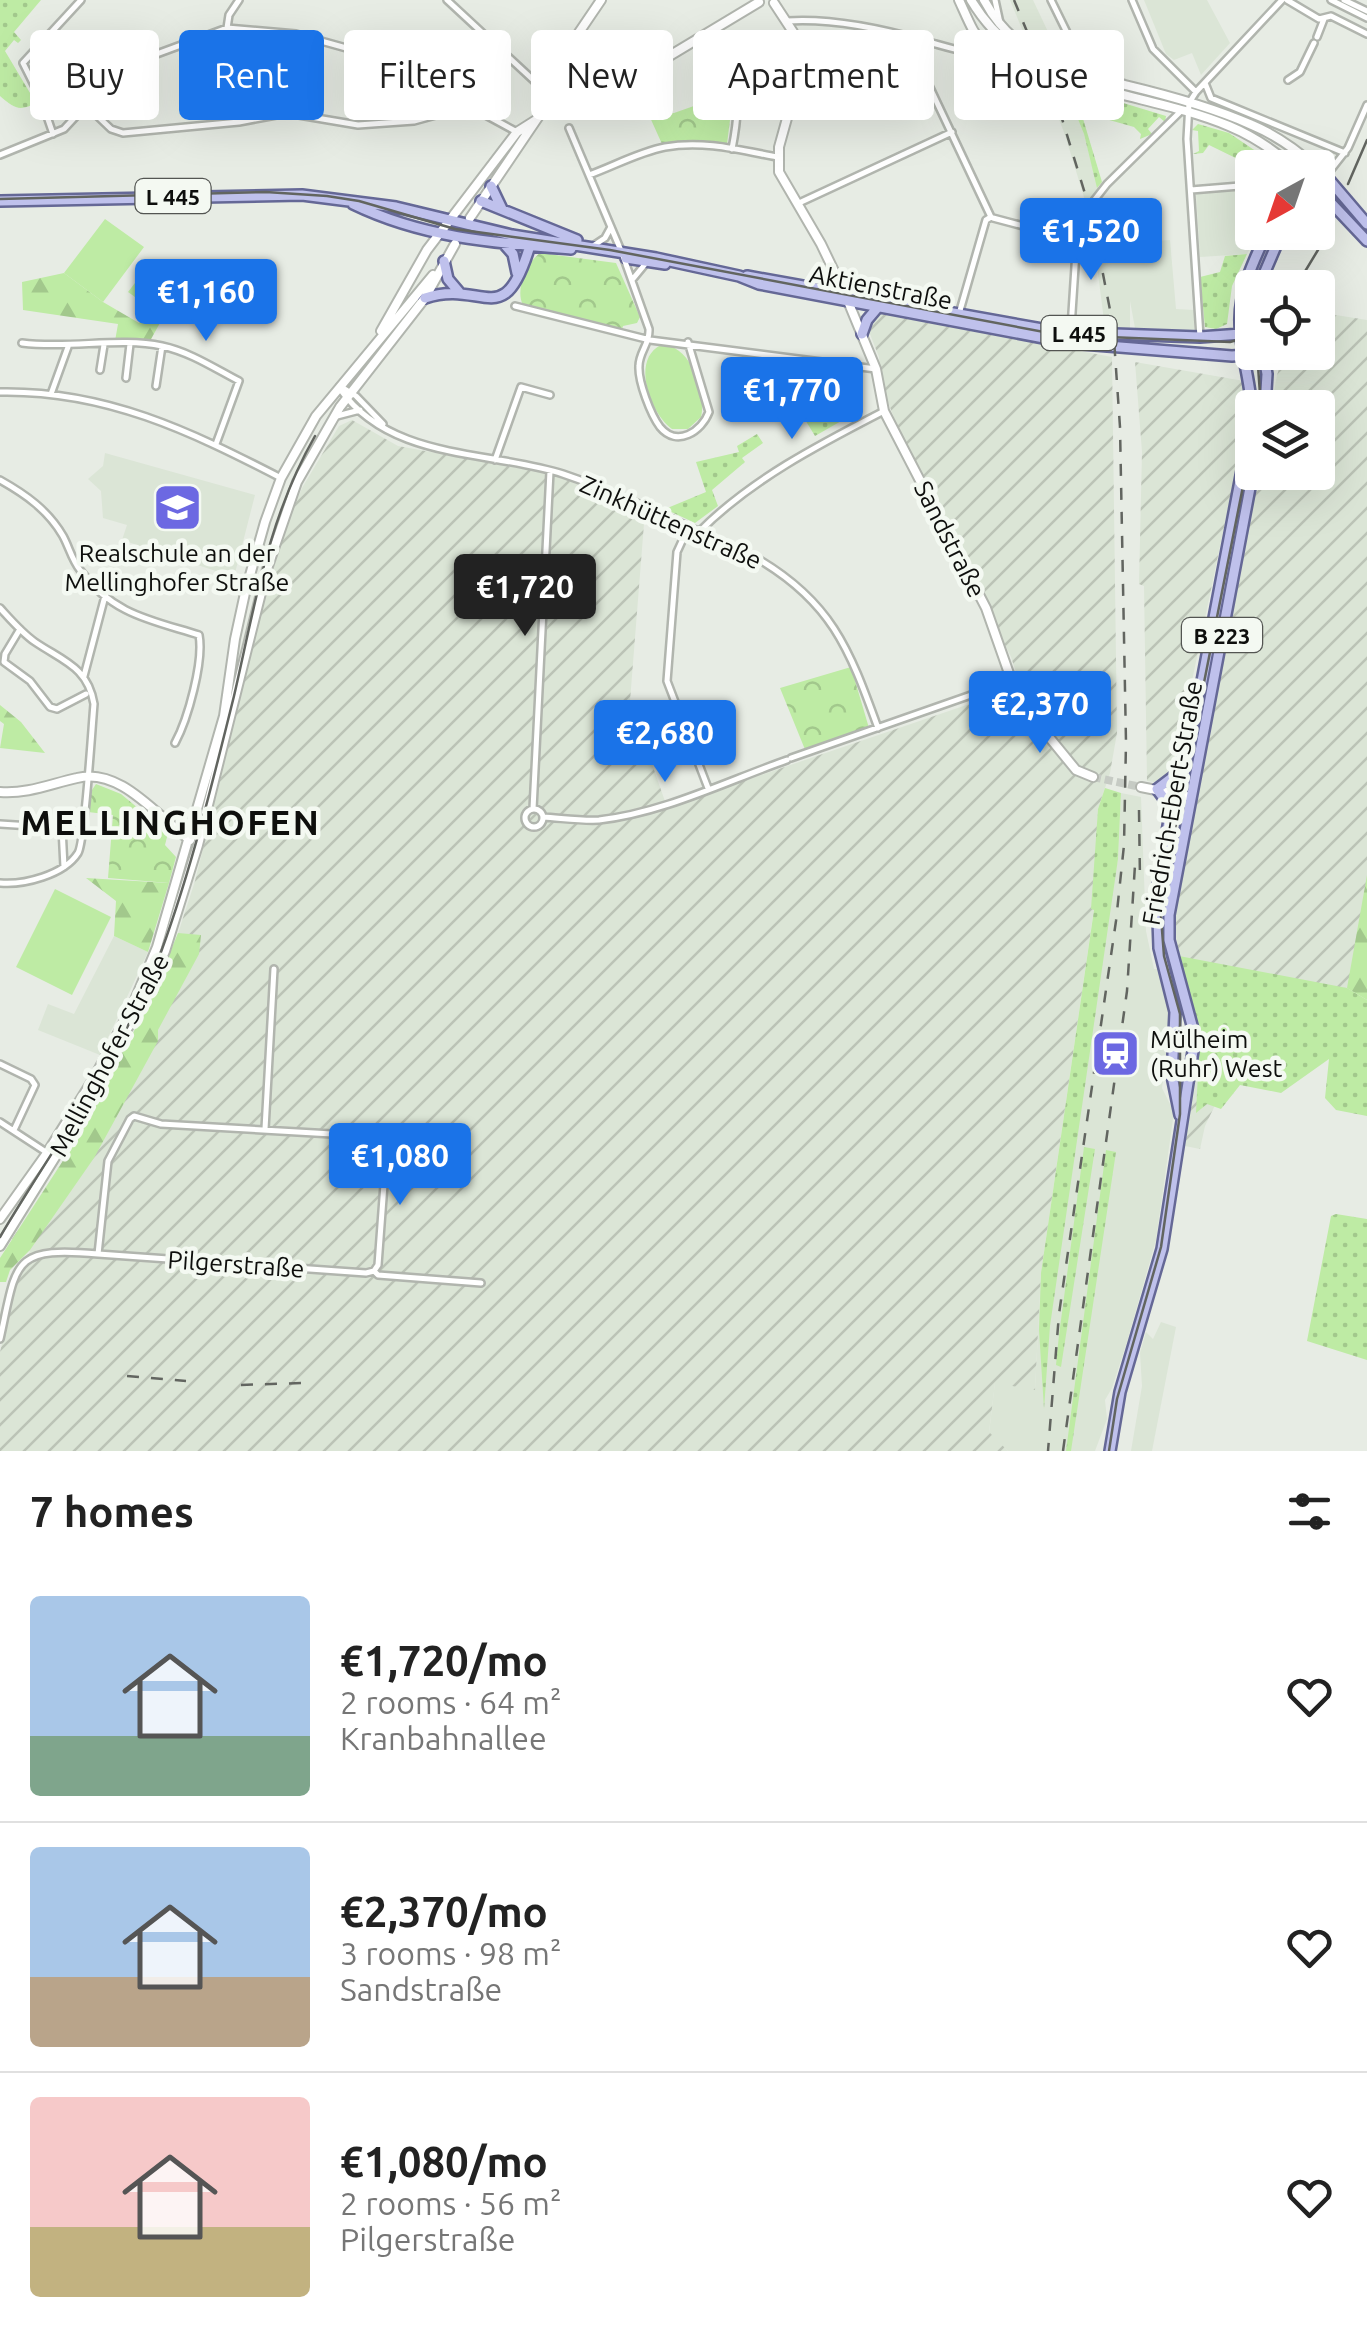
<!DOCTYPE html>
<html lang="en">
<head>
<meta charset="utf-8">
<style>
  body { margin:0; font-family:Ubuntu,sans-serif; background:#f2f2f2; color:#222; height:100vh; display:flex; flex-direction:column; font-size:38px; white-space:nowrap }
  * { box-sizing:border-box; margin:0 }
  p { font-size:32px; color:#767676 }
  .icon { flex:none; width:55px; height:55px; fill:none; stroke:currentColor; stroke-width:2; stroke-linecap:round; stroke-linejoin:round }
  .map { position:relative; height:1451px; overflow:hidden }
  .panel { display:flex; flex-direction:column; background:#fff; flex:1 }
  .panel>* { flex:none }
  .guide { position:absolute; left:30px; top:30px; width:1308px; height:90px; display:flex; gap:20px }
  .needle { width:65px; rotate:220deg }
  .controls { position:absolute; left:1235px; top:150px; display:grid; gap:20px }
  .controls a { display:grid; place-items:center; width:100px; height:100px; border-radius:10px; background:#fff; box-shadow:0 10px 40px #0002; font-size:50px }
  .price { position:absolute; translate:-50% -85px; padding:0 22px; border-radius:10px; background:#1a73e8; color:#fff; font-size:32px; line-height:65px; filter:drop-shadow(0 2px 5px #0008) }
  .price::after { content:''; position:absolute; left:50%; top:60px; width:30px; height:22px; margin-left:-15px; background:inherit; clip-path:polygon(0 0,100% 0,50% 100%) }
  .price.on { background:#222; color:#fff }
  ul { padding:0; list-style:none }
  li { display:flex; align-items:center; gap:30px; height:250px; padding:0 30px }
  li+li { border-top:2px solid #e0e0e0 }
  li span { display:grid; place-items:center; flex:none; width:280px; height:200px; border-radius:10px; color:#555 }
  li>.icon { margin-inline-start:auto }
  span .icon { width:120px; height:120px; fill:#fffc; stroke-width:1 }
  li b { font-size:42px }
  h2 { display:flex; justify-content:space-between; align-items:center; height:120px; padding:0 30px; font-size:42px }
  .tag { padding:0 35px; border-radius:10px; background:#fff; box-shadow:0 10px 40px #0002; font-size:35px; line-height:90px }
  .tag.on { background:#1a73e8; color:#fff }
  .map>svg:first-child { display:block }
</style>
</head>
<body>
<div class="map">
<svg width="1367" height="1451" viewBox="0 0 1367 1451">
  <defs>
    <pattern id="industrial-furrows" width="10" height="10" patternUnits="userSpaceOnUse" patternTransform="scale(2.5)"><rect width="10" height="10" fill="#dbe5d6"/><path d="M-1 1l2-2M0 10L10 0M9 11l2-2" fill="none" stroke="#bbc3b6"/></pattern>
    <pattern id="grass-dots" width="8" height="8" patternUnits="userSpaceOnUse" patternTransform="scale(2.5)"><rect width="8" height="8" fill="#beeba4"/><path d="M2 2h.1M6 6h.1" fill="none" stroke="#a2c88c" stroke-width="1.8" stroke-linecap="round"/></pattern>
    <pattern id="forest-firs" width="22" height="20" patternUnits="userSpaceOnUse" patternTransform="scale(2.5)"><rect width="22" height="20" fill="#beeba4"/><path d="M5 1l3.5 6h-7zM16 11l3.5 6h-7z" fill="#a2c88c"/></pattern>
    <pattern id="park-crowns" width="20" height="18" patternUnits="userSpaceOnUse" patternTransform="scale(2.5)"><rect width="20" height="18" fill="#beeba4"/><path d="M2 6a3 3 0 1 1 6 0M12 15a3 3 0 1 1 6 0" fill="none" stroke="#a2c88c"/></pattern>
  </defs>
  <rect width="100%" height="100%" fill="#e7ece4"/>
  <!-- built -->
  <path fill="#dbe5d6" d="M1010,0H1033L1051,38L1058,55L1055,60L1029,46Z
    M1144,0H1207L1230,43L1201,75L1192,53L1174,60L1166,54Z
    M1042,75L1064,85L1084,134L1098,189L1118,243L1170,240L1176,309L1194,310V330L1135,328L1130,301V328H1105L1091,220L1065,135Z
    M1252,189V232L1259,233L1247,254L1200,257L1196,194Z
    M105,453L255,495L234,577L122,540L127,525L103,518L101,491L88,479L103,466Z
    M1121,793L1141,797L1146,931L1154,969H1157L1168,1011L1170,1033L1162,1088L1174,1112L1156,1240L1127,1342L1112,1388L1105,1400L1107,1419L1095,1451H1008L989,1433L995,1382L1035,1389L1041,1273L1118,859Z
    M114,936L148,952L100,1055L38,1030L48,1004L74,1014Z
    M1161,1322L1176,1327L1152,1451H1131L1142,1386L1140,1353L1146,1332L1153,1339Z"/>
  <!-- industrial -->
  <path fill="url(#industrial-furrows)" d="M877,313L1112,357L1117,733L1110,773L1098,809L1094,909L1041,1273L1035,1390L995,1383L989,1432L1008,1451H0V1352L17,1283L30,1251L12,1239L70,1150L148,1005L170,958L195,881L278,546L302,488L339,426L352,420L398,446L551,474L645,511L630,701L667,807L990,697L1023,693L1011,657L896,423L880,381L879,357L868,329Z
    M1336,315L1367,320V978L1219,1097L1205,1126L1200,1149L1185,1146L1199,1037L1177,950L1175,911L1259,473L1318,472V408L1271,407L1277,375L1282,360L1288,361L1290,353L1318,352V324Z
    M1135,362L1244,381L1248,412L1183,724L1186,725L1183,741H1179L1172,771L1161,781L1154,782L1147,781L1144,586L1139,584L1142,452Z"/>
  <!-- grass -->
  <path fill="url(#grass-dots)" d="M0,0H41L14,32L21,40L18,43L14,40L5,51L36,103C19,112 14,108 0,96Z
    M1064,85L1166,116L1165,122L1159,117L1148,129L1152,134L1140,139L1141,134L1134,127L1081,112L1102,182L1097,188L1084,134Z
    M1198,124L1229,133L1269,160V167H1254L1209,145L1203,153L1193,154L1199,151L1198,131L1192,130Z
    M1247,254L1232,286L1227,324L1216,329L1205,327L1200,277L1220,272L1225,256Z
    M827,392L843,420L815,436L798,408Z
    M757,434L763,443L742,458L745,462L712,490L718,506L695,523L665,509L706,492L696,462L739,452L737,446Z
    M1105,788L1121,793L1118,859L1050,1326L1044,1409L1039,1330L1041,1273L1094,910L1091,909L1098,809Z
    M1179,956L1347,988L1367,1000V1116L1336,1110L1325,1098L1329,1059L1281,1093L1240,1085L1221,1109L1207,1104L1196,1113L1200,1034Z
    M1084,1147L1095,1149L1061,1367L1056,1365L1059,1335Z
    M1106,1150L1116,1152L1071,1451H1066Z
    M1336,1214L1367,1219V1360L1307,1341L1331,1216Z"/>
  <!-- forest -->
  <path fill="url(#forest-firs)" d="M64,273L103,302L139,323L175,274L183,281L150,341H115L118,324L23,310L22,282Z
    M0,705L21,722L45,753L0,748L4,724L0,721Z
    M1367,875V1000L1347,988Z
    M86,878L169,883L148,952L114,936L116,901Z
    M178,933L201,935L199,954L158,1030V1041L94,1158L30,1250L10,1270L6,1282H0V1258L70,1150L148,1005Z"/>
  <!-- park -->
  <path fill="url(#park-crowns)" d="M708,101L710,108L732,104L727,144L698,140L662,144L648,113H674Z
    M540,253L616,263L640,317L637,323L623,326L622,330L523,305C515,290 526,263 540,253Z
    M851,667L869,728L806,752L780,688Z
    M96,784L121,794L168,833L165,845L176,857L169,883L108,878L113,815L88,812L90,793Z"/>
  <!-- garden -->
  <path fill="#beeba4" d="M105,219L144,247L103,302L64,273Z
    M152,261L173,276L149,307L128,292Z
    M661,345C690,343 707,392 701,417L688,429H672C651,414 630,360 661,345Z
    M55,889L111,917L72,995L16,967Z"/>
  <g fill="none" stroke-linecap="round" stroke-linejoin="round">
    <!-- secondary-tunnel -->
    <path stroke="#c6cbc4" stroke-width="8" stroke-dasharray="8 4" stroke-linecap="butt" d="M1093,777L1141,787"/>
    <defs>
      <path id="street" d="M447,0L544,90
        M995,0L1000,23
        M1051,0L1078,55L1072,69
        M1132,0L1153,49L1196,92
        M1287,0L1319,19L1331,16L1367,34
        M1331,0L1367,18
        M1344,0L1367,11
        M787,21C831,18 883,29 925,41C948,47 969,55 993,53
        M227,28L229,15L239,0
        M1317,37L1324,19
        M907,39L991,217
        M967,52L972,40L971,31
        M719,68C743,92 738,118 732,149
        M1288,80L1300,72L1314,43
        M1205,83L1211,98L1345,153
        M1189,103L1196,92L1282,0
        M1189,103L1187,139L1200,337
        M87,106L111,129L123,133L239,122L287,113L358,125L414,121L443,113L458,99
        M789,111L849,83L892,56L910,50
        M569,128L622,253L649,329C650,344 639,352 639,366C638,382 651,415 660,427C677,448 702,431 709,412L688,342
        M53,134L41,99L23,63L81,0
        M0,155L64,129L103,87L154,55L227,28L296,34L357,51L401,69L517,132
        M1273,168V153
        M589,175C614,166 639,152 665,147C703,140 740,150 777,157
        M1326,176L1348,148L1367,105
        M1191,190L1252,185
        M799,203L952,132
        M993,218L1077,240
        M1078,221L1107,184L1181,111
        M1026,228L1062,214L1078,221
        M593,246L605,238L611,227
        M632,280L646,263
        M515,306L650,340L876,369
        M959,314L986,220L991,217
        M22,343C69,349 120,337 162,346C190,352 214,368 239,381L216,444
        M1070,343L1078,221
        M100,370L104,345
        M126,378L130,344
        M156,386L162,346
        M340,386L356,396L383,424
        M340,389C391,461 488,450 563,474C628,496 691,529 753,556C831,600 849,648 878,728
        M0,392C105,390 190,431 281,478
        M51,394L68,347
        M337,416L360,410
        M495,460L521,387L550,395
        M0,480C25,494 48,510 63,536C69,547 72,560 80,570C113,615 151,620 199,635C204,661 188,719 175,743
        M688,528L677,552L667,681L708,788
        M699,532C750,480 820,444 884,411
        M0,608C11,620 22,633 35,642C63,661 88,667 94,704C92,725 85,842 78,853C64,875 24,885 0,883
        M20,629L5,654L4,662L30,681L50,707L57,709L86,694
        M84,676L105,596
        M992,691L1015,698
        M791,758L1011,681
        M525 818a9 9 0 1 1 18 0a9 9 0 1 1-18 0Z
        M533,809L550,471
        M543,817C561,818 581,821 599,820C663,813 727,781 787,760
        M0,824L62,828L64,867
        M0,1064L31,1079L35,1085L14,1130
        M0,1122L49,1154
        M265,1129L274,969
        M98,1254L366,1273L374,1271L378,1275L481,1283
        M0,1339C17,1262 11,1246 98,1254L108,1161L130,1119L134,1116L161,1124L384,1137L387,1144L378,1265L374,1271"/>
      <path id="secondary" d="M959,0C976,37 979,53 1022,60
        M971,0C1029,97 1136,87 1229,126C1253,136 1275,151 1295,168
        M984,0C1014,57 1067,70 1125,85C1167,95 1212,107 1252,125C1276,135 1297,150 1317,168
        M774,3L793,32L799,56V75L779,147V172L821,244L845,294L876,369L884,411L986,608L1018,699L1076,770L1093,777
        M538 100a11 11 0 1 1 22 0a11 11 0 1 1-22 0Z
        M551,89L561,59L601,0
        M560,100L574,99L656,64L759,2
        M470,218L543,110
        M381,331L427,250L517,132L536,120
        M1141,787L1191,797
        M0,792C28,794 50,784 77,778C121,767 157,817 190,840
        M0,1219L47,1153L94,1078L132,1007L157,947L224,716L235,639L245,593L265,522L281,478L316,416L433,275
        M0,1246L72,1130L137,1011L165,951L198,845L267,569L297,482L340,407L425,298L455,244"/>
      <path id="primary" d="M1326,176L1367,224
        M491,186L502,209
        M1318,189L1367,241
        M0,201L302,195L396,207L512,235L656,258L739,276L759,284L1070,343L1232,356L1244,355L1252,348
        M481,201L577,240
        M353,204C423,238 495,243 571,249
        M1318,208L1337,209
        M505,245L513,254L517,273
        M626,258L665,264
        M444,261L448,279L459,292
        M747,276L1059,332L1200,337L1241,334L1252,337
        M1258,288L1282,232
        M425,298C484,278 504,336 531,242
        M862,334L867,320L878,307
        M1263,352L1267,374L1265,408
        M1171,808L1157,789L1178,773
        M1180,1115L1172,1076L1175,1012L1159,948L1157,891L1171,808L1202,681L1251,423C1254,388 1240,357 1240,322C1239,291 1254,260 1267,232
        M1110,1451L1120,1392L1162,1249L1193,1051V1029L1169,940V915L1253,472"/>
    </defs>
    <!-- street casing -->
    <use href="#street" stroke="#b1b5ae" stroke-width="10"/>
    <!-- secondary casing -->
    <use href="#secondary" stroke="#b1b5ae" stroke-width="12"/>
    <!-- primary casing -->
    <use href="#primary" stroke="#656896" stroke-width="14"/>
    <!-- street -->
    <use href="#street" stroke="#fff" stroke-width="5"/>
    <!-- secondary -->
    <use href="#secondary" stroke="#fff" stroke-width="8"/>
    <!-- primary -->
    <use href="#primary" stroke="#bfc1ec" stroke-width="9"/>
    <!-- tram -->
    <path stroke="#626560" stroke-width="2.5" d="M1348,184L1367,140
      M0,199L266,192L327,196L359,201L455,229L610,250L1060,335L1230,342L1252,336
      M1295,288L1321,245
      M1257,352L1261,408
      M0,1237C55,1143 123,1055 161,952C191,870 213,781 234,696C255,605 268,518 315,436
      M1109,1451L1117,1399L1161,1247L1180,1114V1014L1164,956L1160,904L1252,441"/>
    <!-- rail -->
    <path stroke="#626560" stroke-width="2.5" stroke-dasharray="12 12" stroke-linecap="butt" d="M1014,0L1059,109L1091,213L1113,325L1120,427L1126,742L1124,845L1116,921L1059,1314L1048,1451
      M1139,810L1140,880
      M127,1376L186,1381
      M241,1385L302,1383
      M1063,1451L1127,991L1135,865"/>
  </g>
  <!-- icons -->
  <defs>
    <symbol id="school-square" viewBox="-11 -11 22 22"><rect x="-9" y="-9" width="18" height="18" rx="4" fill="#6c68e2" stroke="#f4f9f2"/><path d="M0-5L7-2L0 1L-7-2ZM-4 1L0 2.5L4 1V4Q0 6-4 4Z" fill="#fff"/></symbol>
    <symbol id="station-square" viewBox="-11 -11 22 22"><rect x="-9" y="-9" width="18" height="18" rx="4" fill="#6c68e2" stroke="#f4f9f2"/><path d="M-3-6H3Q5-6 5-4V2Q5 4 3 4L4.5 6H3L1.5 4h-3L-3 6H-4.5L-3 4Q-5 4-5 2V-4Q-5-6-3-6ZM-3.5-4v3h7v-3ZM-3.5 1v1.5H-2V1ZM2 1v1.5H3.5V1Z" fill="#fff"/></symbol>
  </defs>
  <g fill-rule="evenodd">
    <use href="#school-square" x="150" y="480" width="55" height="55"/>
    <use href="#station-square" x="1088" y="1026" width="55" height="55"/>
  </g>
  <g text-anchor="middle" dominant-baseline="central" stroke-width="9" stroke-linejoin="round" paint-order="stroke">
    <!-- shield labels -->
    <g fill="#f4f9f2" stroke="#535552" stroke-width="2.5">
      <rect x="135.5" y="179" width="75" height="34" rx="8"/>
      <rect x="1041.5" y="316" width="75" height="34" rx="8"/>
      <rect x="1182" y="618" width="80" height="34" rx="8"/>
    </g>
    <g font-size="22" font-weight="bold" fill="#0e0f0d">
      <text x="173" y="196">L 445</text>
      <text x="1079" y="333">L 445</text>
      <text x="1222" y="635">B 223</text>
    </g>
    <!-- street labels -->
    <g font-size="25" fill="#0e0f0d" stroke="#f4f9f2">
      <text transform="translate(881 287) rotate(11)">Aktienstraße</text>
      <text transform="translate(671 522) rotate(24)">Zinkhüttenstraße</text>
      <text transform="translate(950 539) rotate(63)">Sandstraße</text>
      <text transform="translate(1172 803) rotate(-80)">Friedrich-Ebert-Straße</text>
      <text transform="translate(109 1055) rotate(-62)">Mellinghofer Straße</text>
      <text transform="translate(236 1264) rotate(4)">Pilgerstraße</text>
    </g>
    <!-- poi labels -->
    <g font-size="25" fill="#0e0f0d" stroke="#f4f9f2">
      <text x="177" y="553">Realschule an der<tspan x="177" dy="29">Mellinghofer Straße</tspan></text>
      <text x="1150" y="1039" text-anchor="start">Mülheim<tspan x="1150" dy="29">(Ruhr) West</tspan></text>
    </g>
    <!-- district labels -->
    <g font-size="35" font-weight="bold" letter-spacing="2.5" fill="#0e0f0d" stroke="#f4f9f2">
      <text x="171" y="822">MELLINGHOFEN</text>
    </g>
  </g>
</svg>
<div class="controls">
<a><svg class="needle" viewBox="-14 -14 28 28"><path d="M0-13l5 13h-10z" fill="#e53935"/><path d="M0 13l5-13h-10z" fill="#767676"/></svg></a>
<a><svg class="icon" aria-label="locate" viewBox="0 0 24 24"><circle cx="12" cy="12" r="6"/><path d="M12 2v4M12 18v4M2 12h4M18 12h4"/></svg></a>
<a><svg class="icon" aria-label="layers" viewBox="0 0 24 24"><path d="M12 4l9 5-9 5-9-5zM3 14l9 5 9-5"/></svg></a>
</div>
<b class="price" style="left:1091px;top:283px">€1,520</b>
<b class="price" style="left:206px;top:344px">€1,160</b>
<b class="price" style="left:792px;top:442px">€1,770</b>
<b class="price on" style="left:525px;top:639px">€1,720</b>
<b class="price" style="left:1040px;top:756px">€2,370</b>
<b class="price" style="left:665px;top:785px">€2,680</b>
<b class="price" style="left:400px;top:1208px">€1,080</b>
<div class="guide">
<a class="tag">Buy</a>
<a class="tag on">Rent</a>
<a class="tag">Filters</a>
<a class="tag">New</a>
<a class="tag">Apartment</a>
<a class="tag">House</a>
</div>
</div>
<section class="panel">
<h2>7 homes<svg class="icon" aria-label="filters" viewBox="0 0 24 24"><path d="M4 7h16M4 17h16"/><circle cx="9" cy="7" r="2"/><circle cx="15" cy="17" r="2"/></svg></h2>
<ul>
<li><span style="background:linear-gradient(#a9c7e8 70%,#7fa58c 0)"><svg class="icon" aria-label="home" viewBox="0 0 24 24"><path d="M3 11l9-7 9 7M6 9v11h12V9"/></svg></span><div><b>€1,720/mo</b><p>2 rooms · 64 m²</p><p>Kranbahnallee</p></div><svg class="icon" aria-label="heart" viewBox="0 0 24 24"><path d="M12 20l-8-8c-3-5 5-10 8-4 3-6 11-1 8 4z"/></svg></li>
<li><span style="background:linear-gradient(#a9c7e8 65%,#b9a48a 0)"><svg class="icon" aria-label="home" viewBox="0 0 24 24"><path d="M3 11l9-7 9 7M6 9v11h12V9"/></svg></span><div><b>€2,370/mo</b><p>3 rooms · 98 m²</p><p>Sandstraße</p></div><svg class="icon" aria-label="heart" viewBox="0 0 24 24"><path d="M12 20l-8-8c-3-5 5-10 8-4 3-6 11-1 8 4z"/></svg></li>
<li><span style="background:linear-gradient(#f6c9c9 65%,#c2b280 0)"><svg class="icon" aria-label="home" viewBox="0 0 24 24"><path d="M3 11l9-7 9 7M6 9v11h12V9"/></svg></span><div><b>€1,080/mo</b><p>2 rooms · 56 m²</p><p>Pilgerstraße</p></div><svg class="icon" aria-label="heart" viewBox="0 0 24 24"><path d="M12 20l-8-8c-3-5 5-10 8-4 3-6 11-1 8 4z"/></svg></li>
</ul>
</section>
</body>
</html>
